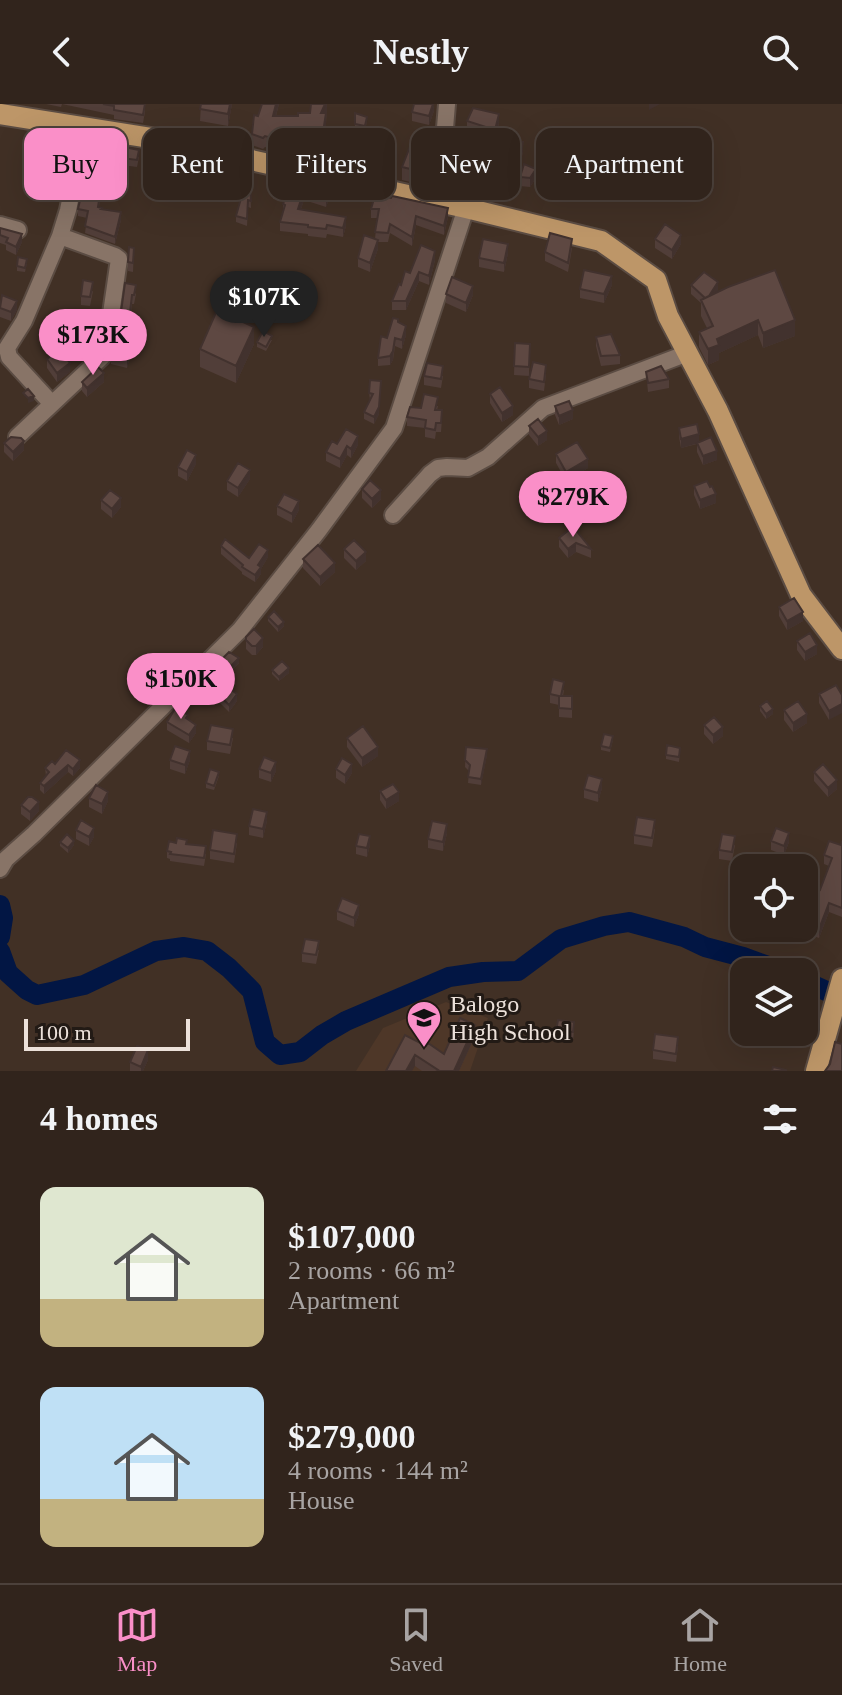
<!DOCTYPE html>
<html lang="en">
<head>
<meta charset="utf-8">
<style>
  body { margin:0; font-family:Georgia,serif; background:#3d3029; color:#f1f3f6; height:100vh; display:flex; flex-direction:column; font-size:30px; white-space:nowrap }
  * { box-sizing:border-box; margin:0 }
  p { font-size:26px; color:#a8a4a3 }
  .icon { flex:none; width:44px; height:44px; fill:none; stroke:currentColor; stroke-width:2; stroke-linecap:round; stroke-linejoin:round }
  .map { position:relative; height:967px; overflow:hidden }
  .panel { display:flex; flex-direction:column; background:#31241c; flex:1 }
  .panel>* { flex:none }
  .banner { position:absolute; left:24px; top:24px; width:794px; height:72px; display:flex; gap:16px }
  .controls { position:absolute; left:730px; top:750px; display:grid; gap:16px }
  .controls a { display:grid; place-items:center; width:88px; height:88px; border-radius:16px; background:#31241c; box-shadow:0 8px 32px #0002,0 0 0 2px #4c413b; font-size:40px }
  .scale { position:absolute; left:24px; bottom:20px; width:166px; box-sizing:border-box; padding-left:8px; border:4px solid #ece1da; border-top:0; font-size:22px; line-height:28px; white-space:nowrap; color:#ece1da; -webkit-text-stroke:6px #221a15; paint-order:stroke }
  .price { position:absolute; translate:-50% -68px; padding:0 18px; border-radius:28px; background:#fa8fc8; color:#111; font-size:26px; line-height:52px; filter:drop-shadow(0 2px 4px #0008) }
  .price::after { content:''; position:absolute; left:50%; top:48px; width:24px; height:18px; margin-left:-12px; background:inherit; clip-path:polygon(0 0,100% 0,50% 100%) }
  .price.selected { background:#222; color:#fff }
  ul { padding:0; list-style:none }
  li { display:flex; align-items:center; gap:24px; height:200px; padding:0 40px }
  li span { display:grid; place-items:center; flex:none; width:224px; height:160px; border-radius:16px; color:#555 }
  li>.icon { margin-inline-start:auto }
  span .icon { width:96px; height:96px; fill:#fffc; stroke-width:1 }
  li b { font-size:34px }
  h2 { display:flex; justify-content:space-between; align-items:center; height:96px; padding:0 40px; font-size:34px }
  .tag { padding:0 28px; border-radius:16px; background:#31241c; box-shadow:0 8px 32px #0002,0 0 0 2px #4c413b; font-size:28px; line-height:72px }
  .tag.selected { background:#fa8fc8; color:#111 }
  header { display:flex; justify-content:space-between; align-items:center; height:104px; padding:0 40px; background:#31241c; font-size:36px; font-weight:700 }
  .dock { display:flex; justify-content:space-around; align-items:center; height:112px; border-top:2px solid #4c413b; background:#31241c; font-size:22px; color:#a8a4a3 }
  .dock a { display:grid; justify-items:center; gap:4px }
  .dock .selected { color:#fa8fc8 }
  .map>svg:first-child { display:block }
</style>
</head>
<body>
<header><svg class="icon" aria-label="back" viewBox="0 0 24 24"><path d="M15 5l-7 7 7 7"/></svg>Nestly<svg class="icon" aria-label="search" viewBox="0 0 24 24"><circle cx="10" cy="10" r="6"/><path d="M15 15l6 6"/></svg></header>
<div class="map">
<svg width="842" height="967" viewBox="0 0 842 967">
  <rect width="100%" height="100%" fill="#413025"/>
  <!-- built -->
  <path fill="#4e3728" d="M446,898L488,914L470,967H356L383,924Z"/>
  <g fill="none" stroke-linecap="round" stroke-linejoin="round">
    <!-- river -->
    <path stroke="#021644" stroke-width="20" d="M0,801L3,814L0,833
      M0,847L8,869L27,886L37,891L84,881L156,847L184,843L207,847L229,864L252,887L265,938L280,951L300,948L322,931L346,917L449,873L483,868L518,867L561,835L604,822L629,818L684,833L705,843L743,853L785,868
      M804,877L842,894"/>
    <defs>
      <path id="minor" d="M431,96L444,36L447,0
        M0,121L18,126
        M52,300L9,253L7,244L24,217L60,132L68,106L85,25
        M17,333L102,253L106,244L119,155L115,152L60,132
        M393,411L430,370L438,364L447,363L468,364L488,353L543,304L688,249
        M0,765L6,755L34,730L240,526L319,426L394,324L466,104"/>
      <path id="major" d="M0,10L157,35L466,104L601,137L656,176L668,212L718,307L801,491L842,545
        M816,967L842,875"/>
    </defs>
    <!-- minor casing -->
    <use href="#minor" stroke="#5b4c43" stroke-width="20"/>
    <!-- major casing -->
    <use href="#major" stroke="#5b4c43" stroke-width="24"/>
    <!-- minor -->
    <use href="#minor" stroke="#887467" stroke-width="16"/>
    <!-- major -->
    <use href="#major" stroke="#bd9668" stroke-width="20"/>
  </g>
  <!-- wall -->
  <path fill="#513e39" d="M46,0H62L61,3Z
    M62,0H145V8L143,19L114,15V11Z
    M201,0H232L228,22L200,17Z
    M262,0H279L276,12H298L310,9L327,0L326,20L321,53L317,50L312,56L265,43L263,45L252,41V30Z
    M434,7L429,21L412,17V8Z
    M355,9L367,17L365,27L355,24Z
    M467,17L499,19L495,35L467,26Z
    M66,36L70,44L67,56L59,54L58,61L42,59V52Z
    M359,46L377,47L373,60L359,55Z
    M523,47L518,73L501,67V58Z
    M343,49L358,54L357,66L343,63Z
    M139,53L137,63L122,61L116,88L102,85L99,103L121,116L115,140L85,129L87,114L78,112V105L90,64L98,55Z
    M471,55L463,86L447,81V72Z
    M427,58L423,81L402,76V63Z
    M186,61L180,92L158,88V74Z
    M275,66L331,90L326,103L304,96L301,105L346,122L343,133L327,130L326,134L308,132V130L280,127V118L283,109V100L284,96L273,95Z
    M520,73L536,74L530,83L520,82Z
    M250,80L251,104L248,103L247,122L236,118V112Z
    M375,91L448,113L444,131L416,121L412,142L390,129L388,138H378V145L370,168L358,163V154L375,135L377,114H371V105Z
    M0,124L22,138L16,151L6,146V141L0,139Z
    M655,135L681,140L672,155L655,144Z
    M134,144L133,168L128,167V158Z
    M572,144L568,168L545,157V148Z
    M508,149L504,168L479,163V154Z
    M435,156L429,181L419,177L406,206H392V197L410,169Z
    M27,159L25,168L17,167V162Z
    M125,179L136,190L134,200H132L130,218L132,227L130,234L132,244L127,264L111,260V251L117,237Z
    M612,181L604,199L580,194V185Z
    M691,181L718,187L717,188L795,232L763,244L758,231L719,249V256L708,261L699,243V228L707,224L701,212V199L691,190Z
    M93,187L90,202L81,201V192Z
    M446,190L473,191L466,208L446,199Z
    M0,199L17,206L11,217L0,213Z
    M398,218L406,231L402,245L395,242L393,256L390,261L378,262V254L387,234Z
    M76,233L94,240L86,250L76,242Z
    M596,233L620,251V260L601,262L596,242Z
    M272,236L266,247L257,243V238Z
    M515,239L530,240L529,272L514,271Z
    M254,240L236,279L200,263V245Z
    M47,255L70,268L57,278L47,264Z
    M646,268L669,275V284L648,288Z
    M546,270L544,287L529,284V275Z
    M424,272H443L441,284L424,281Z
    M370,276L379,310L374,320L364,315V308L370,296L369,289Z
    M82,278H104L87,293L82,287Z
    M490,290L513,311L502,318L490,299Z
    M438,302L437,306L442,315L441,328H436L435,335L425,333V324L407,322V313L421,304Z
    M555,302L573,315L559,321L555,311Z
    M529,322L547,336L538,342L529,331Z
    M679,324L699,338L717,356L703,361L697,348V340L681,344L679,333Z
    M4,339L24,346L13,357L4,348Z
    M337,340L358,341L351,354L347,351L340,364L326,357V348Z
    M556,350L588,364L566,377L556,359Z
    M196,360L187,377L178,372V363Z
    M250,375L238,393L227,386V377Z
    M590,375L606,388L596,394L590,384Z
    M694,382L716,399L700,405L694,391Z
    M362,385L381,395L372,404L362,394Z
    M101,396L121,403L112,414L101,405Z
    M277,402L299,406L292,419L277,411Z
    M569,426L591,445V454L576,448L568,454L559,443V434Z
    M221,442L249,454L268,453L261,465V470L255,478L242,470V468L221,450Z
    M344,445L366,457L356,466L344,454Z
    M303,455L335,468L320,482L303,464Z
    M779,503L803,517L787,526L779,512Z
    M268,513L284,522L278,528L268,517Z
    M246,533L263,543L256,551H252L246,545Z
    M797,537L817,550L805,557L797,546Z
    M223,554L239,559L231,567L223,559Z
    M272,566L289,569L279,577L272,570Z
    M208,580L225,581L237,597L229,608L208,587Z
    M564,586L563,592H572V614L559,613V601L550,599V590Z
    M819,590L842,591L829,616L819,599Z
    M760,602L773,610L766,615L760,607Z
    M784,606L807,619L793,628L784,616Z
    M188,616L196,629L189,639L167,626V618Z
    M704,621L723,632L713,640L704,630Z
    M233,634L230,650L207,646V637Z
    M347,634L378,652L362,663L347,643Z
    M613,636L610,648L601,646V642Z
    M466,643L487,651L481,681L468,679L469,667L465,663Z
    M66,646L80,664L73,672L68,668L44,690L40,686V679L46,672L45,664L55,660Z
    M680,648L679,658L666,655V651Z
    M170,656H190L185,670L170,665Z
    M259,665L276,667L271,678L259,674Z
    M336,665L352,669L345,680L336,674Z
    M814,668L837,685L828,693L814,677Z
    M219,672L214,686L206,684V679Z
    M602,684L598,698L584,694V685Z
    M380,687L399,697L386,705L380,696Z
    M89,694L108,697L102,710L89,703Z
    M21,701L39,707L30,717L21,710Z
    M267,717L263,734L249,731V722Z
    M655,725L652,743L634,740V731Z
    M76,726L94,733L89,742L76,735Z
    M447,729L443,747L428,744V735Z
    M771,737L789,738L784,751L771,746Z
    M842,737V813L829,808L819,834L800,827V824H804V804L820,786L829,762L824,760V751L841,741Z
    M60,738L74,741L68,749L60,742Z
    M237,739L234,759L210,755V746Z
    M187,740L206,750L204,762L170,757V755L167,754V747Z
    M370,741L367,753L356,750V742Z
    M735,741L732,757L719,755V746Z
    M337,807L359,810L354,823L337,816Z
    M319,846L316,860L302,858V849Z
    M574,926L573,937L556,936V927Z
    M405,931L444,950L475,932L459,967H422L415,962Z
    M678,942L676,958L653,955V946Z
    M148,956L143,967H130V958Z"/>
  <!-- shaded-wall -->
  <path fill="#42322e" d="M230,0H232L228,22V10Z
    M276,0H279L273,23V12Z
    M325,0H327V7L321,20V9Z
    M434,0V7L429,21V12Z
    M649,0H660L649,6Z
    M326,9V20L321,53V42Z
    M499,10V19L495,35V26Z
    M377,38V47L373,60V51Z
    M523,38V47L518,73V64Z
    M317,39V50L312,56V45Z
    M427,44V58L423,81V68Z
    M471,46V55L463,86V77Z
    M186,48V61L180,92V79Z
    M122,54V61L116,88V80Z
    M536,65V74L530,83V74Z
    M331,81V90L326,103V94Z
    M304,87V96L298,114V105Z
    M448,104V113L444,131V122Z
    M121,108V116L115,140V133Z
    M416,112V121L412,142V133Z
    M346,113V122L343,133V124Z
    M22,130V138L16,151V143Z
    M681,131V140L672,155V146Z
    M378,136V145L370,168V159Z
    M508,140V149L504,168V159Z
    M435,147V156L429,181V172Z
    M419,168V177L406,206V197Z
    M612,172V181L604,199V190Z
    M718,178V187L707,205V196Z
    M473,182V191L466,208V199Z
    M17,197V206L11,217V208Z
    M758,216V231L719,249V256L708,261V245L717,235Z
    M795,216V232L763,244V229Z
    M132,218V227L127,243V234Z
    M406,222V231L402,245V236Z
    M254,223V240L236,279V262Z
    M94,231V240L86,250V241Z
    M395,234L393,256L390,261V252Z
    M132,235V244L127,264V255Z
    M70,259V268L57,278V269Z
    M104,269V278L87,293V284Z
    M381,277L379,310L374,320V313Z
    M34,292V297L28,299V294Z
    M513,302V311L502,318V309Z
    M573,306V315L559,321V312Z
    M547,327V336L538,342V333Z
    M699,330V339L681,344V335Z
    M358,332V341L351,354V345Z
    M24,337V346L13,357V348Z
    M347,342V351L340,364V355Z
    M717,347V356L703,361V352Z
    M196,351V360L187,377V368Z
    M588,355V364L566,377V368Z
    M250,366V375L238,393V384Z
    M606,379V388L596,394V385Z
    M381,386V395L372,404V395Z
    M716,390V399L700,405V396Z
    M121,394V403L112,414V405Z
    M299,397V406L292,419V410Z
    M576,439V448L568,454V445Z
    M268,446V453L261,465V470L255,478V471L258,461Z
    M366,448V457L356,466V457Z
    M335,459V468L320,482V473Z
    M803,508V517L787,526V517Z
    M284,518V522L278,528V523Z
    M263,534V543L256,551V542Z
    M817,541V550L805,557V548Z
    M239,554V559L231,567V562Z
    M289,564V569L279,577V573Z
    M237,590V597L229,608V601Z
    M842,600V609L829,616V607Z
    M773,605V610L766,615V610Z
    M807,610V619L793,628V619Z
    M196,621V629L189,639V631Z
    M723,623V632L713,640V631Z
    M378,643V652L362,663V654Z
    M487,645V651L481,681V675Z
    M190,647V656L185,670V661Z
    M80,656V664L73,672V665Z
    M276,658V667L271,678V669Z
    M352,660V669L345,680V671Z
    M68,661V668L44,690V682Z
    M602,675V684L598,698V689Z
    M837,676V685L828,693V684Z
    M108,688V697L102,710V700Z
    M399,688V697L386,705V696Z
    M39,698V707L30,717V708Z
    M267,708V717L263,734V725Z
    M447,720V729L443,747V738Z
    M94,724V733L89,742V733Z
    M789,729V738L784,751V742Z
    M370,732V741L367,753V744Z
    M74,737V741L68,749V744Z
    M829,799V808L819,834V825Z
    M359,801V810L354,823V814Z
    M475,921V932L459,967H454Z
    M148,946V956L143,967H141V963Z
    M415,951V962L412,967H406Z"/>
  <!-- building -->
  <path fill="#5e4842" stroke="#42322e" stroke-width="2" d="M103,0H145L143,11L114,6V2Z
    M201,0H230L228,10L200,5Z
    M262,0H276L273,12H298V9H310L311,0H325L321,9H326L321,42L317,39L312,45L265,32L263,34L252,30L254,11L258,12Z
    M414,0H433L429,12L412,8Z
    M473,4L499,10L495,26L467,17Z
    M355,9L367,13L365,22L355,20Z
    M48,24L67,27L65,36L70,37L67,49L59,47L58,54L42,52Z
    M360,30L377,38L373,51L359,46Z
    M504,37L523,38L518,64L501,58Z
    M100,38L139,46L137,56L122,54L116,80L102,77L98,103L102,104L101,105L121,108L115,133L85,122L88,107L78,105L87,64H90L92,53L98,55Z
    M411,40L427,44L423,68L402,63Z
    M456,42L471,46L463,77L447,72Z
    M165,43L186,48L180,79L158,74Z
    M343,49L358,54L357,57L343,54Z
    M524,60L536,65L530,74L520,73Z
    M275,66L331,81L326,94L304,87L298,105L346,113L343,124L327,121L326,125L308,123V121L280,118L285,101L283,100L288,87L273,86Z
    M241,78L250,80L251,97L248,96L247,115L236,112L241,94Z
    M375,91L391,94L392,92L448,104L444,122L416,112L412,133L390,120L388,129L375,128L379,105H371Z
    M665,120L681,131L672,146L655,135Z
    M0,124L22,130L16,143L6,138L8,134L0,131Z
    M550,129L572,135L568,159L545,148Z
    M364,131L378,136L370,159L358,154Z
    M483,135L508,140L504,159L479,154Z
    M421,141L435,147L429,172L419,168L406,197H392L399,180L401,181L405,167L410,169Z
    M129,143L134,144L133,159L128,158Z
    M18,153L27,155L25,164L17,162Z
    M584,166L612,172L604,190L580,185Z
    M775,166L795,216L763,229L758,216L717,235L719,241L708,245L699,228L713,222L701,196L728,183Z
    M704,168L718,178L709,192L705,194L691,181Z
    M452,173L473,182L466,199L446,190Z
    M83,176L93,178L90,193L81,192Z
    M125,179L136,181L134,191H132L129,217L132,218L127,234L132,235L127,255L111,251L117,237Z
    M2,191L17,197L11,208L0,204Z
    M217,206L254,223L236,262L200,245Z
    M393,214L398,215V218L406,222L402,236L395,234L393,247L390,252L378,254L381,232L387,234Z
    M84,223L94,231L86,241L76,233Z
    M263,227L272,232L266,243L257,238Z
    M611,230L620,251L601,252L596,233Z
    M515,239L530,240L529,263L514,262Z
    M59,245L70,259L57,269L47,255Z
    M533,258L546,261L544,278L529,275Z
    M427,259L443,262L441,275L424,272Z
    M661,262L669,275L648,279L646,268Z
    M98,263L104,269L87,284L82,278Z
    M370,276L381,277L379,303L374,313L364,308L373,290L369,289Z
    M500,283L513,302L502,309L490,290Z
    M28,285L34,292L28,294L23,289Z
    M424,290L438,293L435,306H442L441,319H436L435,326L425,324L426,316L407,313L410,303L421,304Z
    M569,297L573,306L559,312L555,302Z
    M538,315L547,327L538,333L529,322Z
    M697,320L699,330L681,335L679,324Z
    M346,325L358,332L351,345L347,342L340,355L326,348L332,337L337,340Z
    M11,333L21,334L24,337L13,348L4,339Z
    M711,333L717,347L703,352L697,339Z
    M577,338L588,355L566,368L556,350Z
    M187,346L196,351L187,368L178,363Z
    M238,359L250,366L238,384L227,377Z
    M599,368L606,379L596,385L590,375Z
    M370,376L381,386L372,395L362,385Z
    M707,377L710,383L712,382L716,390L700,396L694,382Z
    M110,386L121,394L112,405L101,396Z
    M284,390L299,397L292,410L277,402Z
    M575,425L591,445L576,439L568,445L559,434L569,426L571,428Z
    M225,435L249,454L259,440L268,446L258,461L261,463L255,471L242,463L243,461L221,442Z
    M354,436L366,448L356,457L344,445Z
    M318,441L335,459L320,473L303,455Z
    M794,494L803,508L787,517L779,503Z
    M274,507L284,518L278,523L268,513Z
    M254,525L263,534L256,542H252L246,536V533Z
    M810,529L817,541L805,548L797,537Z
    M229,548L239,554L231,562L223,554Z
    M282,557L289,564L279,573L272,566Z
    M219,570L225,576L222,579L237,590L229,601L208,580Z
    M553,575L564,578L561,592H572V605L559,604V592L550,590Z
    M836,581L842,591V600L829,607L819,590Z
    M767,597L773,605L766,610L760,602Z
    M798,597L807,610L793,619L784,606Z
    M176,603L188,611L186,614L196,621L189,631L167,618Z
    M714,613L723,623L713,631L704,621Z
    M211,621L233,625L230,641L207,637Z
    M363,622L378,643L362,654L347,634Z
    M604,630L613,632L610,644L601,642Z
    M667,641L680,644L679,653L666,651Z
    M175,642L190,647L185,661L170,656Z
    M466,643L487,645L481,675L468,673L470,661L465,656Z
    M66,646L80,656L73,665L68,661L44,682L40,679L49,668L45,664L52,657L55,660Z
    M264,653L276,658L271,669L259,665Z
    M342,654L352,660L345,671L336,665Z
    M823,660L837,676L828,684L814,668Z
    M210,665L219,668L214,682L206,679Z
    M588,671L602,675L598,689L584,685Z
    M393,680L399,688L386,696L380,687Z
    M96,681L108,688L102,700L89,694Z
    M28,693H32L39,698L30,708L21,701Z
    M253,705L267,708L263,725L249,722Z
    M637,713L655,716L652,734L634,731Z
    M81,716L94,724L89,733L76,726Z
    M432,717L447,720L443,738L428,735Z
    M776,724L789,729L784,742L771,737Z
    M213,726L237,730L234,750L210,746Z
    M67,730L74,737L68,744L60,738Z
    M359,730L370,732L367,744L356,742Z
    M722,730L735,732L732,748L719,746Z
    M177,734L187,736L186,740L206,742L204,754L170,750L171,748L167,747L169,737L176,739Z
    M829,737L841,741L842,737V804L829,799L819,825L804,819V804L811,782L820,786L832,754L824,751Z
    M342,794L359,801L354,814L337,807Z
    M305,835L319,837L316,851L302,849Z
    M460,914L475,921L454,967H437L438,966L415,951L406,967H386L405,931L426,942L428,939L444,950Z
    M558,916L574,918L573,928L556,927Z
    M655,930L678,933L676,950L653,946Z
    M835,938L842,940V967H825L830,960Z
    M137,942L148,946L141,963L130,958Z
    M773,963L786,966V967H772Z"/>
  <!-- icons -->
  <defs>
    <symbol id="school-pin" viewBox="-11 -11 22 30"><path d="M0 17L-7.5 6A9.5 9.5 0 1 1 7.5 6Z" fill="#fa8fc8" stroke="#221a15"/><path d="M0-5L7-2L0 1L-7-2ZM-4 1L0 2.5L4 1V4Q0 6-4 4Z" fill="#111"/></symbol>
  </defs>
  <g fill-rule="evenodd">
    <use href="#school-pin" x="404" y="894" width="40" height="54"/>
  </g>
  <g text-anchor="middle" dominant-baseline="central" stroke-width="6" stroke-linejoin="round" paint-order="stroke">
    <!-- poi labels -->
    <g font-size="24" fill="#ece1da" stroke="#221a15" text-anchor="start">
      <text x="450" y="900">Balogo<tspan x="450" dy="28">High School</tspan></text>
    </g>
  </g>
</svg>
<div class="controls">
<a><svg class="icon" aria-label="locate" viewBox="0 0 24 24"><circle cx="12" cy="12" r="6"/><path d="M12 2v4M12 18v4M2 12h4M18 12h4"/></svg></a>
<a><svg class="icon" aria-label="layers" viewBox="0 0 24 24"><path d="M12 4l9 5-9 5-9-5zM3 14l9 5 9-5"/></svg></a>
</div>
<div class="scale">100 m</div>
<b class="price selected" style="left:264px;top:235px">$107K</b>
<b class="price" style="left:93px;top:273px">$173K</b>
<b class="price" style="left:573px;top:435px">$279K</b>
<b class="price" style="left:181px;top:617px">$150K</b>
<div class="banner">
<a class="tag selected">Buy</a>
<a class="tag">Rent</a>
<a class="tag">Filters</a>
<a class="tag">New</a>
<a class="tag">Apartment</a>
</div>
</div>
<section class="panel">
<h2>4 homes<svg class="icon" aria-label="filters" viewBox="0 0 24 24"><path d="M4 7h16M4 17h16"/><circle cx="9" cy="7" r="2"/><circle cx="15" cy="17" r="2"/></svg></h2>
<ul>
<li><span style="background:linear-gradient(#dfe7d0 70%,#c2b280 0)"><svg class="icon" aria-label="home" viewBox="0 0 24 24"><path d="M3 11l9-7 9 7M6 9v11h12V9"/></svg></span><div><b>$107,000</b><p>2 rooms · 66 m²</p><p>Apartment</p></div></li>
<li><span style="background:linear-gradient(#bfe0f5 70%,#c2b280 0)"><svg class="icon" aria-label="home" viewBox="0 0 24 24"><path d="M3 11l9-7 9 7M6 9v11h12V9"/></svg></span><div><b>$279,000</b><p>4 rooms · 144 m²</p><p>House</p></div></li>
</ul>
</section>
<nav class="dock">
<a class="selected"><svg class="icon" aria-label="map" viewBox="0 0 24 24"><path d="M3 6l6-2 6 2 6-2v14l-6 2-6-2-6 2zM9 4v14M15 6v14"/></svg>Map</a>
<a><svg class="icon" aria-label="saved" viewBox="0 0 24 24"><path d="M7 4h10v16l-5-4-5 4z"/></svg>Saved</a>
<a><svg class="icon" aria-label="home" viewBox="0 0 24 24"><path d="M3 11l9-7 9 7M6 9v11h12V9"/></svg>Home</a>
</nav>
</body>
</html>
